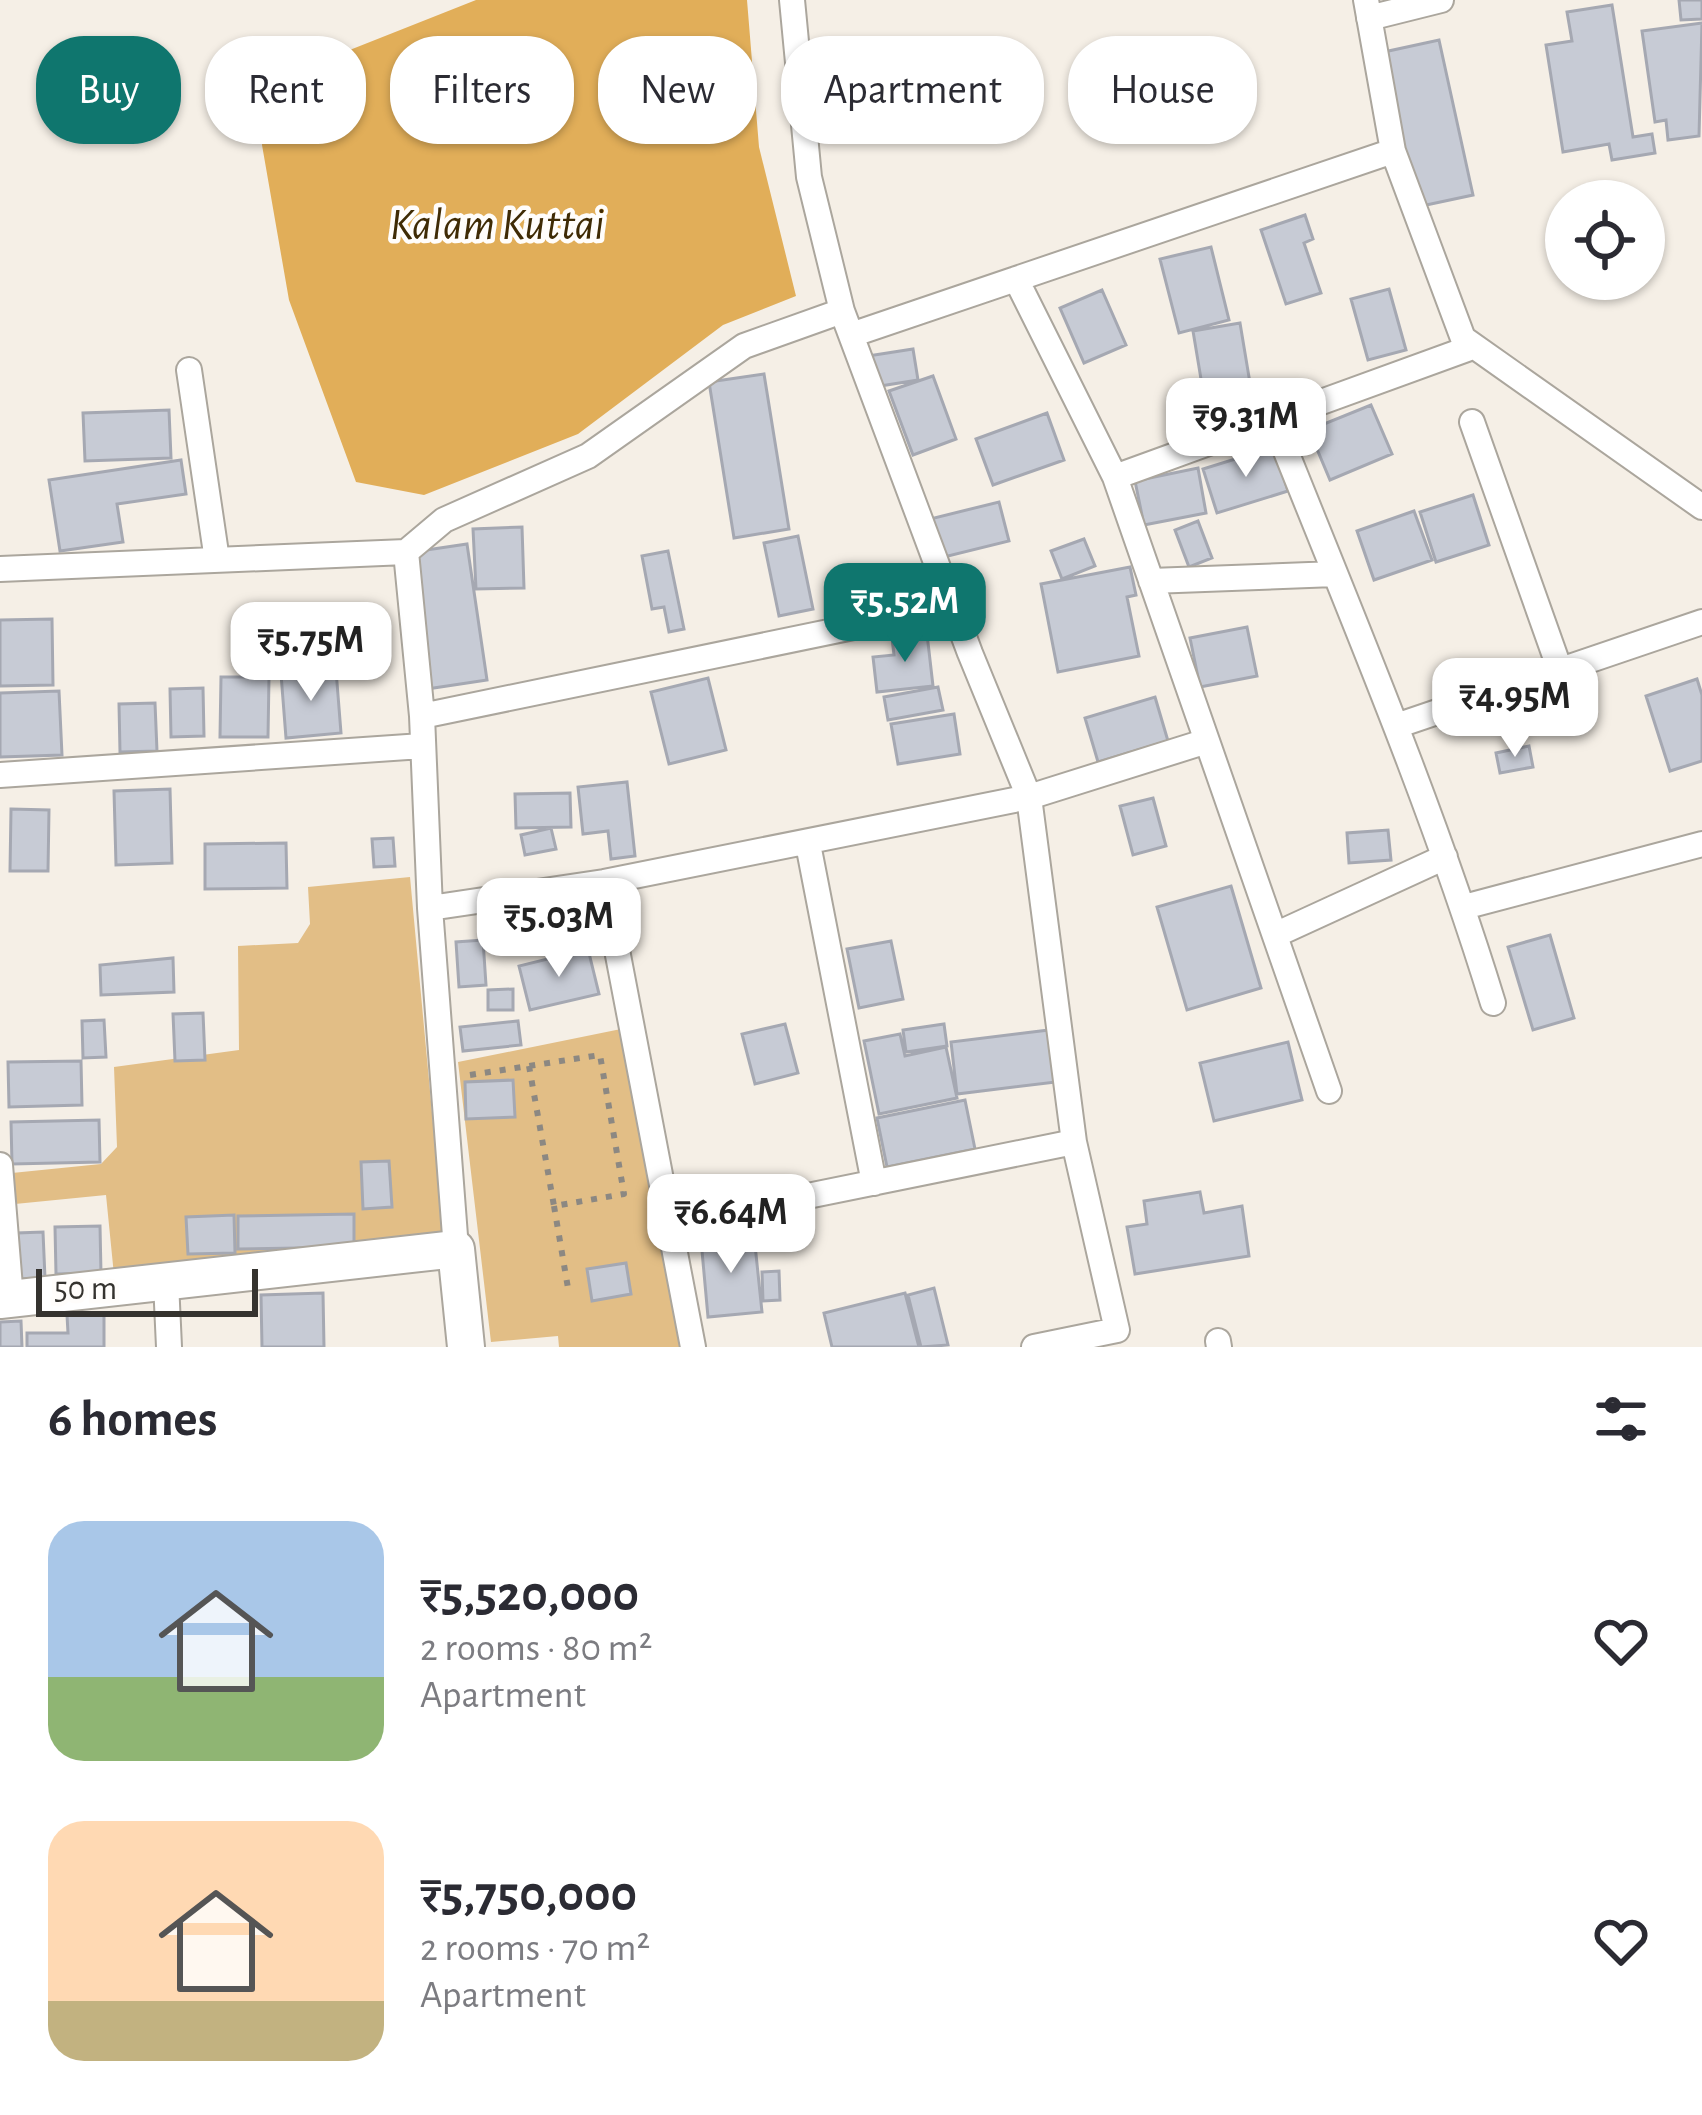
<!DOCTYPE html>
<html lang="en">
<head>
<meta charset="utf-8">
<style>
  body { margin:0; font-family:"Alegreya Sans",sans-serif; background:#f7f7f7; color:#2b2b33; height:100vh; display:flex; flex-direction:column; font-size:45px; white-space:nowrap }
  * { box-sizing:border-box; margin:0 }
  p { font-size:39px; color:#7c7c81 }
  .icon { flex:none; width:66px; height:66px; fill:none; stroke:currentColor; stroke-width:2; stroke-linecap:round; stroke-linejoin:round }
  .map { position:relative; height:1347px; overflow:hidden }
  .sheet { display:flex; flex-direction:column; background:#fff; flex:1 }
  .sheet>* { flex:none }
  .guide { position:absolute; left:36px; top:36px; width:1632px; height:108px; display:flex; gap:24px }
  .tools { position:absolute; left:1545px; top:180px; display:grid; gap:24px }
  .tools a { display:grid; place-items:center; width:120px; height:120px; border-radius:50%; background:#fff; box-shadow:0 3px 9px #0004; font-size:60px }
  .scale { position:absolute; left:36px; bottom:30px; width:222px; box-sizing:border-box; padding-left:12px; border:6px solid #35332f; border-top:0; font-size:33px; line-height:42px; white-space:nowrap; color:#35332f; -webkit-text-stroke:9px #fffdfb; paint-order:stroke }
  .price { position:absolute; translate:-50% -102px; padding:0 27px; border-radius:24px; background:#fff; color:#222; font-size:39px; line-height:78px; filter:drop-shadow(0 3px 6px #0008) }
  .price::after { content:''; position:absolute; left:50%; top:72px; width:36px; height:27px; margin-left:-18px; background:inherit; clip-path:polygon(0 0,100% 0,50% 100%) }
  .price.active { background:#0f766e; color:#fff }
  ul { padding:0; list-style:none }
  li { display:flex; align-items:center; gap:36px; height:300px; padding:0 48px }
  li span { display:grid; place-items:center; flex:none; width:336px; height:240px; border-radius:36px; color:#555 }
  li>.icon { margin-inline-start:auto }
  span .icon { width:144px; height:144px; fill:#fffc; stroke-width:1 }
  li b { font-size:51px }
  h2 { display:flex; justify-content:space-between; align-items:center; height:144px; padding:0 48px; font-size:51px }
  .chip { padding:0 42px; border-radius:48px; background:#fff; box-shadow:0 3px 9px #0004; font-size:42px; line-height:108px }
  .chip.active { background:#0f766e; color:#fff }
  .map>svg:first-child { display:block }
</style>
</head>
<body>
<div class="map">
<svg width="1702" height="1347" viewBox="0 0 1702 1347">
  <rect width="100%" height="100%" fill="#f5efe6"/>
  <!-- green -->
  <path fill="#e2be86" d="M410,877L444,1241L114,1275L106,1195L15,1204L12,1173L101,1164L117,1147L114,1067L239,1050L238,946L298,943L310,924L308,887Z
    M621,1029L684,1347H559L558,1336L491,1342L458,1062Z"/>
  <!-- water -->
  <path fill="#e1ae59" d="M476,0H747L759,147L796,296L723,325L578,434L424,495L356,482L289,300L262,145L268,78H279Z"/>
  <!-- building -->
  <path fill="#c7cbd5" stroke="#a5a8b2" stroke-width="3" d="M1679,0H1702V19L1681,20Z
    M1612,5L1633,137L1652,134L1655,153L1612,160L1609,144L1563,152L1546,45L1572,41L1567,12Z
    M1702,23L1699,136L1668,140L1666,120L1655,122L1642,31Z
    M1439,40L1473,195L1417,207L1384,52Z
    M1305,215L1313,239L1304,243L1321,293L1286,304L1261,230Z
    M1211,247L1229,320L1179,333L1160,259Z
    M1389,289L1406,350L1368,360L1351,299Z
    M1102,290L1126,345L1084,363L1060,308Z
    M1240,323L1251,389L1204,397L1193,331Z
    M913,349L918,380L874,387L868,356Z
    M764,374L789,529L734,538L709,382Z
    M933,376L956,439L913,455L889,391Z
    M1371,405L1392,454L1330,480L1309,430Z
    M169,410L171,458L85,461L83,413Z
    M1047,413L1064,460L993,485L976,439Z
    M1274,447L1288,491L1217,513L1203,469Z
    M181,460L186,494L117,504L123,542L60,551L49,480Z
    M1198,468L1206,513L1144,525L1135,481Z
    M1473,495L1489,545L1436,562L1420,512Z
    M999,502L1009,541L940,558L930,519Z
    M1414,511L1432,560L1374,580L1357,531Z
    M1198,521L1212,558L1189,567L1175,530Z
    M522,527L524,588L476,589L473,529Z
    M798,536L813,609L779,616L764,543Z
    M1084,539L1095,566L1062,579L1051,551Z
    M467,544L487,680L427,689L406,553Z
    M668,551L684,629L669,632L664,607L652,609L642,556Z
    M1130,567L1136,595L1127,597L1139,656L1058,672L1041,584Z
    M52,619L53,685L0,686V620Z
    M1247,627L1257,676L1200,687L1190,638Z
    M927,634L933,686L877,692L873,657L894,655L892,638Z
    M336,670L341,733L286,738L281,674Z
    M221,677H269L268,737H220Z
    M708,678L726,750L669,764L651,692Z
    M1697,679L1702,695V761L1670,771L1646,696Z
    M938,687L943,710L888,720L884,697Z
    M203,688L204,736L171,737L170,689Z
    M59,691L62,755L0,757V693Z
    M1155,697L1168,741L1098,762L1085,718Z
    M155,703L157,751L120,752L119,704Z
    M954,714L960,754L898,764L891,724Z
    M1529,746L1533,767L1500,773L1496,753Z
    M627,782L635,856L611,859L608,831L583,834L578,787Z
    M170,789L172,863L116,865L114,791Z
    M570,793L571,827L516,828L515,794Z
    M1153,798L1166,846L1133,855L1120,806Z
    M11,809L49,810L48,871H10Z
    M551,828L556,849L525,855L521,835Z
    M1388,830L1391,860L1349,863L1347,833Z
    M393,838L395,866L374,867L372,839Z
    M286,843L287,888L205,889V844Z
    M1231,886L1261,988L1187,1010L1157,907Z
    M1550,935L1574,1018L1533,1030L1508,947Z
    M483,940L486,985L459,987L456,942Z
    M891,941L903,999L859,1008L847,949Z
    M588,949L599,994L530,1010L519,966Z
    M173,958L174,992L101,995L100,965Z
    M513,989V1010H488V990Z
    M203,1013L205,1060L175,1061L173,1014Z
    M104,1020L106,1057L83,1058L82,1021Z
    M518,1021L521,1045L463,1051L460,1027Z
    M785,1024L798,1073L755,1084L742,1034Z
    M944,1024L947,1046L906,1052L903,1030Z
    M1049,1030L1056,1082L957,1094L951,1042Z
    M900,1034L905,1056L946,1047L957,1098L879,1114L864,1041Z
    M1288,1042L1302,1100L1214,1121L1200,1063Z
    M81,1061L82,1105L9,1107L8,1062Z
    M513,1080L515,1117L466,1119L465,1082Z
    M965,1100L975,1149L887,1167L877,1118Z
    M99,1120L100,1162L12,1164L11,1122Z
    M389,1161L392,1207L363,1209L361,1162Z
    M1200,1192L1204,1213L1242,1206L1249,1256L1135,1274L1127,1227L1147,1224L1144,1201Z
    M354,1214V1247L238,1249V1216Z
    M234,1215L235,1253L188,1254L186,1217Z
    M100,1226L101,1273L56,1274L55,1227Z
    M43,1232L45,1278L19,1279L17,1233Z
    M754,1235L762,1312L708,1317L701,1240Z
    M626,1263L631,1294L592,1301L587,1269Z
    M779,1271L780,1300L763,1301L762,1272Z
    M934,1288L948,1345L921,1347L908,1295Z
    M323,1293L324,1347H262L261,1295Z
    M905,1293L919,1347H832L824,1313Z
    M67,1315H104V1347H27V1333H68Z
    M21,1321L22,1347H0V1322Z"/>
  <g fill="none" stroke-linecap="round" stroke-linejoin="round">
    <defs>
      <path id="street" d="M792,0L809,177L842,311L970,653L1029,797L1074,1142L1117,1330L1034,1347
        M1369,18L1441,0
        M1016,279L1115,477
        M851,335L1393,151
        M1464,339L1702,507
        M189,370L217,560
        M1273,419C1350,612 1432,804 1493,1003
        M1472,422L1560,670
        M0,569L406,552
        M1151,581L1335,574
        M422,716L406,552L444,520L588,456L744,346L842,311
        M1396,726L1702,622
        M0,775L422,746
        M808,844L874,1183
        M604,882L693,1347
        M1464,907L1702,844
        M430,908L604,882L1029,797L1207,741
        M1275,935L1445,857
        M1329,1091L1115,477L1467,349L1393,151L1366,0
        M0,1165L11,1299
        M670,1224L1074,1142
        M456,1249L430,908L422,716L955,606
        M166,1282L169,1347
        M1218,1341L1219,1347"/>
      <path id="secondary" d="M0,1300L456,1249L466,1347"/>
    </defs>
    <!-- street casing -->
    <use href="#street" stroke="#aba69d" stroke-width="28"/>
    <!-- secondary casing -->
    <use href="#secondary" stroke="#aba69d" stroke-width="40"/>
    <!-- path -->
    <path stroke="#8c8882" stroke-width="6" stroke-dasharray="6 9" stroke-linecap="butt" d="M470,1075L600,1055L624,1194L554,1206L529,1066
      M554,1206L569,1294"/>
    <!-- street -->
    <use href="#street" stroke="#fff" stroke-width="24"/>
    <!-- secondary -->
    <use href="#secondary" stroke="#fff" stroke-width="36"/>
  </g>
  <g text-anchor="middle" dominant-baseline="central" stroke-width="9" stroke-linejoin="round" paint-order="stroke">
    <!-- water labels -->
    <g font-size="45" font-style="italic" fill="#3f2b05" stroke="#fffdfb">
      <text x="497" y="225">Kalam Kuttai</text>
    </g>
  </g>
</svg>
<div class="tools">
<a><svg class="icon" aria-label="locate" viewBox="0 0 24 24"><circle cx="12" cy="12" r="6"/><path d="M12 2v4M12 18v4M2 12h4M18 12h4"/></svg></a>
</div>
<div class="scale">50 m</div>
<b class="price" style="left:1246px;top:480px">₹9.31M</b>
<b class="price active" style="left:905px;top:665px">₹5.52M</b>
<b class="price" style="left:311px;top:704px">₹5.75M</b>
<b class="price" style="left:1515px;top:760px">₹4.95M</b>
<b class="price" style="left:559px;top:980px">₹5.03M</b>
<b class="price" style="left:731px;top:1276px">₹6.64M</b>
<div class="guide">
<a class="chip active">Buy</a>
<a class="chip">Rent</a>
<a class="chip">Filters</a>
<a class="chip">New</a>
<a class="chip">Apartment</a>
<a class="chip">House</a>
</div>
</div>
<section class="sheet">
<h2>6 homes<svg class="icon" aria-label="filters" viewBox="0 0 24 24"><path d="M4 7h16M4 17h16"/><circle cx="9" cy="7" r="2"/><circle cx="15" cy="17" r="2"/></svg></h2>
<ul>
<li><span style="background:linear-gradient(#a9c7e8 65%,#8fb573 0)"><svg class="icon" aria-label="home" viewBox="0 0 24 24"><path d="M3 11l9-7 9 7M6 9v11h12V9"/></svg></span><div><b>₹5,520,000</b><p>2 rooms · 80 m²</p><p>Apartment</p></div><svg class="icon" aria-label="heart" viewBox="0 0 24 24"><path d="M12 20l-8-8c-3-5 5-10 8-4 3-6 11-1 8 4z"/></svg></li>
<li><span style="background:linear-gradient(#ffd9b3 75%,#c2b280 0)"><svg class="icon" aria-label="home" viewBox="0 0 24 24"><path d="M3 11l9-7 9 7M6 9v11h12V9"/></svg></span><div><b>₹5,750,000</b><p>2 rooms · 70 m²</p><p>Apartment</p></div><svg class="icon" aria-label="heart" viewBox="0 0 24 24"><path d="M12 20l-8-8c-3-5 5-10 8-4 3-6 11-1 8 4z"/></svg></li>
</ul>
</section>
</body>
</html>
